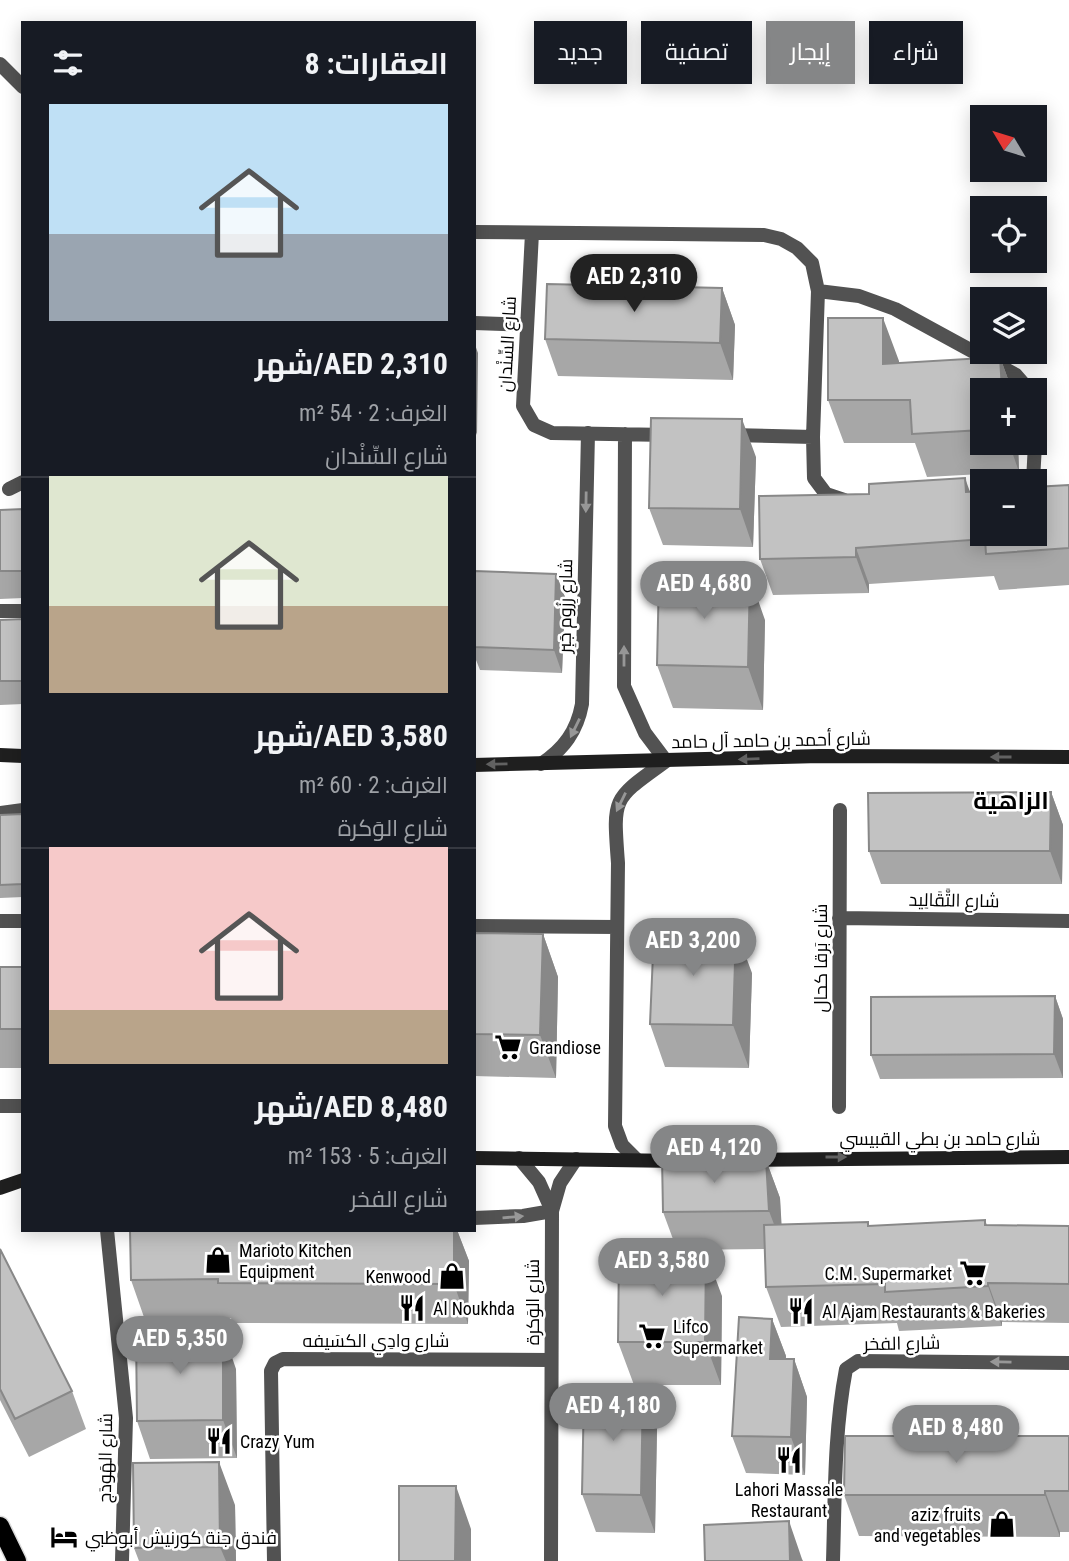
<!DOCTYPE html>
<html lang="ar">
<head>
<meta charset="utf-8">
<style>
  body { margin:0; font-family:"Roboto Condensed",Cairo,sans-serif; background:#242831; color:#f1f3f6; direction:rtl; height:100vh; display:flex; flex-direction:column; font-size:26px; white-space:nowrap }
  * { box-sizing:border-box; margin:0 }
  p { font-size:23px; color:#9ea1a6 }
  .icon { flex:none; width:38px; height:38px; fill:none; stroke:currentColor; stroke-width:2; stroke-linecap:round; stroke-linejoin:round }
  .map { position:relative; flex:1; overflow:hidden; direction:ltr }
  .details { position:absolute; left:21px; top:21px; width:455px; height:1211px; display:flex; flex-direction:column; background:#171b24; border-radius:0px; box-shadow:0 4px 18px #0003; direction:rtl }
  .details>* { flex:none }
  .hud { position:absolute; left:497px; top:21px; width:466px; height:63px; direction:rtl; display:flex; gap:14px }
  .needle { width:46px; rotate:308deg }
  .controls { position:absolute; left:970px; top:105px; display:grid; gap:14px }
  .controls a { display:grid; place-items:center; width:77px; height:77px; border-radius:0px; background:#171b24; box-shadow:0 4px 18px #0003; font-size:35px }
  .price { position:absolute; translate:-50% -60px; padding:0 16px; border-radius:24px; background:#858687; color:#fff; font-size:23px; line-height:46px; filter:drop-shadow(0 2px 4px #0008) }
  .price::after { content:''; position:absolute; left:50%; top:42px; width:21px; height:16px; margin-left:-10px; background:inherit; clip-path:polygon(0 0,100% 0,50% 100%) }
  .price.current { background:#222; color:#fff }
  ul { padding:0; list-style:none }
  li { display:grid; align-content:center; gap:14px; height:371px; padding:0 28px }
  li+li { border-top:2px solid #363941 }
  li span { display:grid; place-items:center; height:217px; border-radius:0px; color:#555 }
  li>.icon { margin-inline-start:auto }
  span .icon { width:126px; height:126px; fill:#fffc; stroke-width:1 }
  li b { font-size:30px }
  h2 { display:flex; justify-content:space-between; align-items:center; height:84px; padding:0 28px; font-size:30px }
  .pill { padding:0 24px; border-radius:0px; background:#171b24; box-shadow:0 4px 18px #0003; font-size:24px; line-height:63px }
  .pill.current { background:#858687; color:#fff }
  .map>svg:first-child { display:block }
</style>
</head>
<body>
<div class="map">
<svg width="1069" height="1561" viewBox="0 0 1069 1561">
  <rect width="100%" height="100%" fill="#fff"/>
  <g fill="none" stroke-linecap="round" stroke-linejoin="round">
    <defs>
      <path id="primary" d="M0,1526L17,1561"/>
    </defs>
    <!-- primary casing -->
    <use href="#primary" stroke="#dbdbdb" stroke-width="21"/>
    <!-- street -->
    <path stroke="#525252" stroke-width="14" d="M0,64L23,87
      M474,232L764,235L781,239L797,248L812,263L818,291L813,437L814,478L826,494L844,500
      M532,233L523,406L534,425L552,433L668,435
      M818,291L859,296L895,309L1016,375L1029,390
      M474,323L527,325
      M625,434L624,686L645,733L666,761C612,800 613,796 618,863L615,1126L622,1145L637,1160
      M730,435L813,437
      M1033,481L1037,407L1034,401
      M9,489L23,482
      M0,611H23
      M541,764C564,749 577,731 582,704L588,433
      M0,813L23,810
      M839,918L1069,921
      M0,921H23
      M474,926L617,927
      M0,1106H23
      M839,1107L840,810
      M519,1158L539,1182L552,1211
      M474,1218L523,1216L552,1211
      M107,1230L126,1418L122,1561
      M274,1561L271,1371L275,1363L283,1359L551,1360
      M551,1561L552,1211L560,1183L576,1159
      M833,1561C835,1497 834,1432 846,1369L858,1361L1069,1363"/>
    <!-- secondary -->
    <path stroke="#1f1f1f" stroke-width="14" d="M0,755L23,756
      M474,765L820,756L1069,757
      M474,1158L679,1161
      M731,1160L1069,1157
      M0,1188L23,1180"/>
    <!-- primary -->
    <use href="#primary" stroke="#000" stroke-width="18"/>
  </g>
  <!-- wall -->
  <path fill="#a7a7a7" d="M722,288L735,325L733,380L558,376L545,339Z
    M1000,357L1012,390H982V443H1018L1019,472L927,477L915,443H844L828,400L899,361V363Z
    M756,457L753,547L663,545L649,508Z
    M1069,485V585L999,590L994,576L869,584V593L773,595L760,559L970,492Z
    M23,509V598L0,599V510Z
    M474,571L556,574L565,597L562,673L480,670L474,655Z
    M23,619V704L0,705V620Z
    M765,620L763,710L673,708L657,665Z
    M1051,792L1063,825L1062,884H881L869,851Z
    M23,814V897L0,898V815Z
    M474,933L543,934L558,977L556,1078L474,1076Z
    M0,967H23V1068H0Z
    M752,973L749,1068L665,1067L650,1024Z
    M1055,996L1063,1019V1078L880,1079L871,1055Z
    M766,1160L780,1198L781,1225L868,1222L869,1226L985,1220L987,1225L1069,1226V1323L1002,1322V1326L899,1331L897,1323L781,1327L766,1287L765,1249L677,1250L663,1212Z
    M130,1230H457L469,1261L468,1324L232,1323L231,1318L145,1320L131,1280Z
    M0,1249L72,1391L86,1429L29,1457L0,1400Z
    M722,1296L721,1385H634L618,1342Z
    M772,1319L786,1356V1359H794L807,1397L805,1475L746,1473L732,1436Z
    M236,1369L237,1458L150,1459L137,1421Z
    M643,1391L657,1429L655,1533L596,1532L582,1494Z
    M1069,1436V1532H1060V1537L859,1536L844,1495Z
    M235,1505L236,1561H139L134,1548Z"/>
  <!-- shaded-wall -->
  <path fill="#888" d="M722,288L735,325L733,380L720,343Z
    M883,318L899,361V400L883,364Z
    M474,342L478,353L477,435L474,427Z
    M1000,357L1012,390H1002Z
    M742,419L756,457L753,547L740,509Z
    M1009,443H1018L1019,472Z
    M965,478L978,514L966,492Z
    M856,548L869,584V593L856,557Z
    M556,574L565,597L562,673L554,650Z
    M750,577L765,620L763,710L748,667Z
    M1051,792L1063,825L1062,884L1050,851Z
    M736,930L752,973L749,1068L733,1025Z
    M543,934L558,977L556,1078L540,1035Z
    M1055,996L1063,1019V1078L1054,1054Z
    M766,1160L780,1198L783,1248L769,1211Z
    M454,1230H457L469,1261L468,1324L454,1284Z
    M706,1253L722,1296L721,1385L705,1342Z
    M988,1283L1002,1322V1326L988,1286Z
    M772,1319L786,1356L783,1396L770,1359Z
    M223,1331L236,1369L237,1458L223,1420Z
    M794,1359L807,1397L805,1475L791,1437Z
    M643,1391L657,1429L655,1533L641,1495Z
    M219,1462L235,1505L236,1561H226L220,1547Z
    M456,1486L471,1529V1561H455Z
    M1045,1491L1060,1532V1537L1045,1495Z
    M789,1521L802,1559L803,1561H790Z"/>
  <!-- building -->
  <path fill="#c2c2c2" stroke="#888" stroke-width="2" d="M547,284L722,288L720,343L545,339Z
    M828,318H883V364L1000,357L1002,390H982V430L912,434L910,400H828Z
    M651,418L742,419L740,509L649,508Z
    M965,478L966,492L982,491V534H1034V487L1069,485V548L986,554L985,539L856,548V557L760,559L759,496L869,494V484Z
    M23,509V571H0V510Z
    M474,571L556,574L554,650L474,647Z
    M659,576L750,577L748,667L657,665Z
    M23,619V681H0V620Z
    M1051,792L1050,851H869L868,793Z
    M23,814V884L0,885V815Z
    M736,930L733,1025L650,1024L654,931Z
    M474,933L543,934L540,1035L474,1034Z
    M0,967H23V1029H0Z
    M1055,996L1054,1054L871,1055V997Z
    M662,1157L766,1160L769,1211L663,1212Z
    M985,1220V1225L1069,1226V1284L988,1283V1286L885,1292V1284L766,1287L764,1225L868,1222V1226Z
    M130,1230H454V1284L218,1283V1279L131,1280Z
    M0,1249L72,1391L15,1419L0,1389Z
    M619,1253H706L705,1342H618Z
    M739,1317L772,1319L770,1359H794L791,1437L732,1436Z
    M223,1331V1420L137,1421L136,1332Z
    M584,1391H643L641,1495L582,1494Z
    M845,1436H1069V1491H1045V1495H844Z
    M219,1462L220,1547L134,1548L133,1463Z
    M399,1486H456L455,1561H399Z
    M789,1521L790,1561H705L704,1525Z"/>
  <!-- one-way arrows -->
  <defs><path id="oneway-solid" d="M-6-.8H1V-3.2L6.5 0L1 3.2V.8H-6Z" transform="scale(1.75)"/></defs>
  <g fill="#979797">
    <use href="#oneway-solid" transform="translate(586 502) rotate(91)"/>
    <use href="#oneway-solid" transform="translate(624 656) rotate(-90)"/>
    <use href="#oneway-solid" transform="translate(575 728) rotate(116)"/>
    <use href="#oneway-solid" transform="translate(621 802) rotate(116)"/>
    <use href="#oneway-solid" transform="translate(513 1217) rotate(-5)"/>
    <use href="#oneway-solid" transform="translate(1001 1362) rotate(-179)"/>
  </g>
  <g fill="#626262">
    <use href="#oneway-solid" transform="translate(1001 757) rotate(-180)"/>
    <use href="#oneway-solid" transform="translate(749 759) rotate(178)"/>
    <use href="#oneway-solid" transform="translate(497 764) rotate(179)"/>
    <use href="#oneway-solid" transform="translate(836 1157)"/>
  </g>
  <!-- icons -->
  <defs>
    <symbol id="supermarket-bare" viewBox="-9 -9 18 18"><path d="M-6-5.5h2.5l.6 2H6L4.5 2H-2.5L-4.4-4H-6ZM-1.5 3.2a1.3 1.3 0 1 0 .1 0ZM3 3.2a1.3 1.3 0 1 0 .1 0Z" fill="#000" stroke="#fff" stroke-width="2.5" paint-order="stroke"/></symbol>
    <symbol id="shop-bare" viewBox="-9 -9 18 18"><path d="M-5-2.5h2.3a2.7 3.5 0 0 1 5.4 0H5L5.5 6h-11ZM-1.5-2.5h3a1.5 2.3 0 0 0-3 0Z" fill="#000" stroke="#fff" stroke-width="2.5" paint-order="stroke"/></symbol>
    <symbol id="restaurant-bare" viewBox="-9 -9 18 18"><path d="M-5-6h1v4h1v-4h1v4h1v-4h1v5L-1.5 .5V6h-2V.5L-5-1ZM5-6V6H3V1.5H1.5Q1.5-4 5-6Z" fill="#000" stroke="#fff" stroke-width="2.5" paint-order="stroke"/></symbol>
    <symbol id="hotel-bare" viewBox="-9 -9 18 18"><path d="M-6-4.5h1.5V1H6V5H4.5V3h-9V5H-6ZM-4 0a1.8 1.8 0 1 1 3.6 0ZM.5 0V-2.5h3Q6-2.5 6 0Z" fill="#000" stroke="#fff" stroke-width="2.5" paint-order="stroke"/></symbol>
  </defs>
  <g fill-rule="evenodd">
    <use href="#supermarket-bare" x="489" y="1028" width="38" height="38"/>
    <use href="#shop-bare" x="199" y="1241" width="38" height="38"/>
    <use href="#supermarket-bare" x="954" y="1254" width="38" height="38"/>
    <use href="#shop-bare" x="433" y="1257" width="38" height="38"/>
    <use href="#restaurant-bare" x="393" y="1289" width="38" height="38"/>
    <use href="#restaurant-bare" x="782" y="1292" width="38" height="38"/>
    <use href="#supermarket-bare" x="633" y="1317" width="38" height="38"/>
    <use href="#restaurant-bare" x="200" y="1422" width="38" height="38"/>
    <use href="#restaurant-bare" x="770" y="1441" width="38" height="38"/>
    <use href="#shop-bare" x="983" y="1505" width="38" height="38"/>
    <use href="#hotel-bare" x="45" y="1518" width="38" height="38"/>
  </g>
  <g text-anchor="middle" dominant-baseline="central" stroke-width="5" stroke-linejoin="round" paint-order="stroke">
    <!-- street labels -->
    <g font-size="18" fill="#000" stroke="#fff">
      <text transform="translate(507 344) rotate(-87)">شارع السِّنْدان</text>
      <text transform="translate(565 606) rotate(-89)">شارع رِزُوم جَبِر</text>
      <text transform="translate(771 740) rotate(-1)">شارع أحمد بن حامد آل حامد</text>
      <text transform="translate(954 900) rotate(1)">شارع التَّقَالِيد</text>
      <text transform="translate(820 958) rotate(-90)">شارع بَرقا كحال</text>
      <text x="940" y="1138">شارع حامد بن بطي القبيسي</text>
      <text transform="translate(532 1302) rotate(-90)">شارع الوَكرة</text>
      <text x="376" y="1340">شارع وادِي الكسَيفه</text>
      <text transform="translate(902 1343) rotate(-1)">شارع الفخر</text>
      <text transform="translate(105 1458) rotate(-89)">شارع الهَودَج</text>
    </g>
    <!-- poi labels -->
    <g font-size="18" fill="#000" stroke="#fff" text-anchor="start">
      <text x="529" y="1047">Grandiose</text>
      <text x="239" y="1250">Marioto Kitchen<tspan x="239" dy="21">Equipment</tspan></text>
      <text x="952" y="1273" text-anchor="end">C.M. Supermarket</text>
      <text x="431" y="1276" text-anchor="end">Kenwood</text>
      <text x="433" y="1308">Al Noukhda</text>
      <text x="822" y="1311">Al Ajam Restaurants &amp; Bakeries</text>
      <text x="673" y="1326">Lifco<tspan x="673" dy="21">Supermarket</tspan></text>
      <text x="240" y="1441">Crazy Yum</text>
      <text x="789" y="1489" text-anchor="middle">Lahori Massale<tspan x="789" dy="21">Restaurant</tspan></text>
      <text x="981" y="1514" text-anchor="end">aziz fruits<tspan x="981" dy="21">and vegetables</tspan></text>
      <text x="85" y="1537">فندق جنة كورنيش أبوظبي</text>
    </g>
    <!-- district labels -->
    <g font-size="24" font-weight="bold" fill="#000" stroke="#fff">
      <text x="1011" y="801">الزاهية</text>
    </g>
  </g>
</svg>
<div class="controls">
<a><svg class="needle" viewBox="-14 -14 28 28"><path d="M0-13l5 13h-10z" fill="#e53935"/><path d="M0 13l5-13h-10z" fill="#9ea1a6"/></svg></a>
<a><svg class="icon" aria-label="locate" viewBox="0 0 24 24"><circle cx="12" cy="12" r="6"/><path d="M12 2v4M12 18v4M2 12h4M18 12h4"/></svg></a>
<a><svg class="icon" aria-label="layers" viewBox="0 0 24 24"><path d="M12 4l9 5-9 5-9-5zM3 14l9 5 9-5"/></svg></a>
<a>+</a>
<a>−</a>
</div>
<b class="price current" style="left:634px;top:314px">AED 2,310</b>
<b class="price" style="left:704px;top:621px">AED 4,680</b>
<b class="price" style="left:693px;top:978px">AED 3,200</b>
<b class="price" style="left:714px;top:1185px">AED 4,120</b>
<b class="price" style="left:662px;top:1298px">AED 3,580</b>
<b class="price" style="left:180px;top:1376px">AED 5,350</b>
<b class="price" style="left:613px;top:1443px">AED 4,180</b>
<b class="price" style="left:956px;top:1465px">AED 8,480</b>
<div class="hud">
<a class="pill">شراء</a>
<a class="pill current">إيجار</a>
<a class="pill">تصفية</a>
<a class="pill">جديد</a>
</div>
<section class="details">
<h2>العقارات: 8<svg class="icon" aria-label="filters" viewBox="0 0 24 24"><path d="M4 7h16M4 17h16"/><circle cx="9" cy="7" r="2"/><circle cx="15" cy="17" r="2"/></svg></h2>
<ul>
<li><span style="background:linear-gradient(#bfe0f5 60%,#9aa5b1 0)"><svg class="icon" aria-label="home" viewBox="0 0 24 24"><path d="M3 11l9-7 9 7M6 9v11h12V9"/></svg></span><div><b>AED 2,310/شهر</b><p>الغرف: 2 · 54 m²</p><p>شارع السِّنْدان</p></div></li>
<li><span style="background:linear-gradient(#dfe7d0 60%,#b9a48a 0)"><svg class="icon" aria-label="home" viewBox="0 0 24 24"><path d="M3 11l9-7 9 7M6 9v11h12V9"/></svg></span><div><b>AED 3,580/شهر</b><p>الغرف: 2 · 60 m²</p><p>شارع الوَكرة</p></div></li>
<li><span style="background:linear-gradient(#f6c9c9 75%,#b9a48a 0)"><svg class="icon" aria-label="home" viewBox="0 0 24 24"><path d="M3 11l9-7 9 7M6 9v11h12V9"/></svg></span><div><b>AED 8,480/شهر</b><p>الغرف: 5 · 153 m²</p><p>شارع الفخر</p></div></li>
</ul>
</section>
</div>
</body>
</html>
